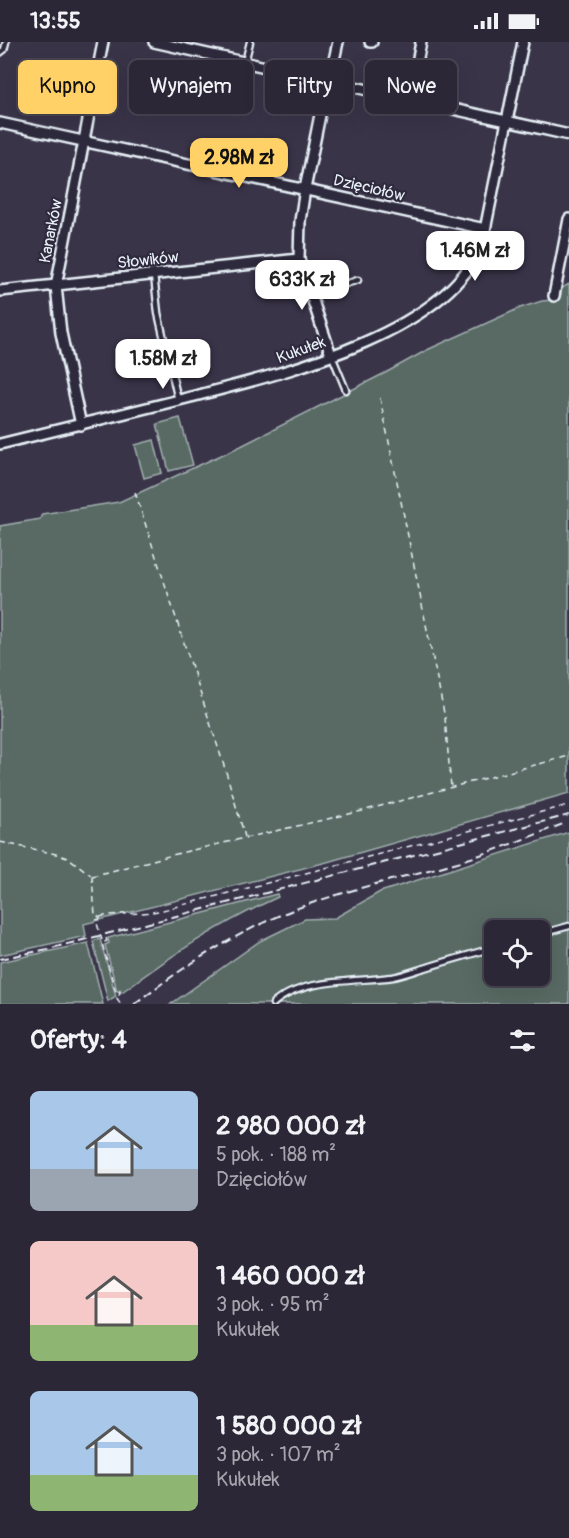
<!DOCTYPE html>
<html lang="pl">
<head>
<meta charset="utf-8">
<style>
  body { margin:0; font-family:Pangolin,sans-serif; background:#383342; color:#f1f3f6; height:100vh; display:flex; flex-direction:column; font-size:22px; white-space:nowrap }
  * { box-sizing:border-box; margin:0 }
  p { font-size:20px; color:#a6a5ad }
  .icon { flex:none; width:33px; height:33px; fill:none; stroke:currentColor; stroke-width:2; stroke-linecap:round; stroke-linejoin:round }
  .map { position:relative; height:962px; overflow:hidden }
  .sheet { display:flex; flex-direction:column; background:#2c2737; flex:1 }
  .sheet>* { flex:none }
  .hud { position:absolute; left:18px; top:18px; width:534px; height:54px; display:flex; gap:12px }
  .controls { position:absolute; left:484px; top:878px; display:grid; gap:12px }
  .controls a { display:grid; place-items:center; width:66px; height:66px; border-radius:9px; background:#2c2737; box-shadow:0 6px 24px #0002,0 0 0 2px #484452; font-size:30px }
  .price { position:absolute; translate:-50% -51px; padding:0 14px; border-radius:12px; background:#fff; color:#222; font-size:20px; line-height:39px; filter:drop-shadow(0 2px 3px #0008) }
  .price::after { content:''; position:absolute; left:50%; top:36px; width:18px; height:14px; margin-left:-9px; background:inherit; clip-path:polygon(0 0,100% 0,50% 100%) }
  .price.selected { background:#ffd166; color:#111 }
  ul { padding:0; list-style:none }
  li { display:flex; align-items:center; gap:18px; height:150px; padding:0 30px }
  li span { display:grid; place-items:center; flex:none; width:168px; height:120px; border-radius:9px; color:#555 }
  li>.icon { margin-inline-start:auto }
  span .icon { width:72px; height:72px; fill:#fffc; stroke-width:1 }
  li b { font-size:26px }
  h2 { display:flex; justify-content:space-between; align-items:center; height:72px; padding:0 30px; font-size:26px }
  .tag { padding:0 21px; border-radius:9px; background:#2c2737; box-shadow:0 6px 24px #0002,0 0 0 2px #484452; font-size:21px; line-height:54px }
  .tag.selected { background:#ffd166; color:#111 }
  .status { display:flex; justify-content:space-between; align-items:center; height:42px; padding:0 30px; background:#2c2737; direction:ltr }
  .status svg { height:16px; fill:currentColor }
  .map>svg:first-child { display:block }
</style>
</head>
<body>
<div class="status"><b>13:55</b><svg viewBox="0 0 49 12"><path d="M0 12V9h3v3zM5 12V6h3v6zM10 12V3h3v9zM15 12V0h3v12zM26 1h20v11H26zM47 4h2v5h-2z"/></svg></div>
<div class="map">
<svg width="569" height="962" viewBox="0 0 569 962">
  <rect width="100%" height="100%" fill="#3a3449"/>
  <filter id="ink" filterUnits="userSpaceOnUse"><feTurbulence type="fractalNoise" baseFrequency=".0167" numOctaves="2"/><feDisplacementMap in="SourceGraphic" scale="12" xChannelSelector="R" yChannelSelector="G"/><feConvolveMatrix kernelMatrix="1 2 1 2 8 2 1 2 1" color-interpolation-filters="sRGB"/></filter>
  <g filter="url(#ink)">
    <!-- green -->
    <path fill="#586a63" stroke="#a0aeae" stroke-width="1.5" fill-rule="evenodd" d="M569,242V751L327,820L84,882L86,894L0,913V484L40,477L42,472L119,460L241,404L387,330L427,308L520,266L542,259L553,258L562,246Z
      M180,376L193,423L169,429L157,382Z
      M154,398L162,431L144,436L135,403Z
      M569,790V962H171L260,899L305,877L335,876L380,850ZM495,888H540V933H495Z
      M277,852L278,855C219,882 173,912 122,950L120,947L117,949L105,903L109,901L108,896Z
      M100,897L116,954L108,959L93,899Z
      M88,901L103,962H0V920Z"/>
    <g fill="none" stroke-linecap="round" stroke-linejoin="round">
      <defs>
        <path id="lane" d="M0,11L4,8L6,0
          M245,20L250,0
          M154,233L158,271L178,358
          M311,253L358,238
          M332,314L346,348
          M540,892L569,884
          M273,962C300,936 357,940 393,935C404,933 417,928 428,925C450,918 473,912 495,905"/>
        <path id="street" d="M154,0L569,93
          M370,0H372
          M410,58L421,0
          M0,81L485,187
          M0,249L299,217
          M554,254L569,177
          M331,313L299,217L300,179L305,147L326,43L330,36L338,0
          M81,383L61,291L56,244L103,0
          M0,402C62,387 124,372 187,356C272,334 452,293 483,198L523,0"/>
      </defs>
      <!-- lane casing -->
      <use href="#lane" stroke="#e8f1f8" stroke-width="9"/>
      <!-- street casing -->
      <use href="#street" stroke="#e8f1f8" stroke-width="14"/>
      <!-- path -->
      <path stroke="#e8f1f8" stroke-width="1.5" stroke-dasharray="6 4.5" stroke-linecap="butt" d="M380,356L445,676L451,745
        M135,450L227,733L245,795
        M0,800L56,812L70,817L91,833
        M92,834L180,811L362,769L569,714
        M92,834L95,873L99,875
        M100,875C121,870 142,873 163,868L569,763
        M100,875V877L96,878L102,898L106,896L107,899L102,901L116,951L120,949V951L116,955L121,962"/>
      <!-- lane -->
      <use href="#lane" stroke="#2f2a3d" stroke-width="4.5"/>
      <!-- street -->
      <use href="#street" stroke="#2f2a3d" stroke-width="9"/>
      <!-- rail -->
      <path stroke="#e8f1f8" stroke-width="2" stroke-dasharray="9 4.5" stroke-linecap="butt" d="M0,917L48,907L569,773
        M134,962C179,928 226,897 278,874C337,849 399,837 461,819C495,809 529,795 563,782"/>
    </g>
  </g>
  <g text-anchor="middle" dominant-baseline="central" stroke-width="4.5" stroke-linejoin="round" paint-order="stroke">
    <!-- street labels -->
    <g font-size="16" fill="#e8f1f8" stroke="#2f2a3d">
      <text transform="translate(369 146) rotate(13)">Dzięciołów</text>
      <text transform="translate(51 189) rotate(-79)">Kanarków</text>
      <text transform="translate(148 218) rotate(-6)">Słowików</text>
      <text transform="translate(301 308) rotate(-20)">Kukułek</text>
    </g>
  </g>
</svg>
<div class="controls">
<a><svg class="icon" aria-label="locate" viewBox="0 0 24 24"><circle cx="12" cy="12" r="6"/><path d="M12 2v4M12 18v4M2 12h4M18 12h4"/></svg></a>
</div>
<b class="price selected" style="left:239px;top:147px">2.98M zł</b>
<b class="price" style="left:475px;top:240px">1.46M zł</b>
<b class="price" style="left:302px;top:269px">633K zł</b>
<b class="price" style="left:163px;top:348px">1.58M zł</b>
<div class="hud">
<a class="tag selected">Kupno</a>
<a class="tag">Wynajem</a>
<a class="tag">Filtry</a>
<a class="tag">Nowe</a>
</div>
</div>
<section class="sheet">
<h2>Oferty: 4<svg class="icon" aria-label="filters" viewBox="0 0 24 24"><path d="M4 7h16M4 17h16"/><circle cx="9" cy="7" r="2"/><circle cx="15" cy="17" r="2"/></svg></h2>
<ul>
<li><span style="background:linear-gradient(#a9c7e8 65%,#9aa5b1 0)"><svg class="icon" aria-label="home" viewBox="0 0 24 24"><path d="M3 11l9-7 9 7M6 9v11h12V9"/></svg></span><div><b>2 980 000 zł</b><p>5 pok. · 188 m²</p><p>Dzięciołów</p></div></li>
<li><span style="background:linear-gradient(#f6c9c9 70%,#8fb573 0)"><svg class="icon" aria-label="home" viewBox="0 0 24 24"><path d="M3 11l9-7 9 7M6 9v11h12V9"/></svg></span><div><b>1 460 000 zł</b><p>3 pok. · 95 m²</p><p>Kukułek</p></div></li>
<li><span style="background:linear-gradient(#a9c7e8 70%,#8fb573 0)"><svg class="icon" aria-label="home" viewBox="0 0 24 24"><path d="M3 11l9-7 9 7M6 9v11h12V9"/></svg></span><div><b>1 580 000 zł</b><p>3 pok. · 107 m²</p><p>Kukułek</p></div></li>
</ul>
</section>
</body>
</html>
